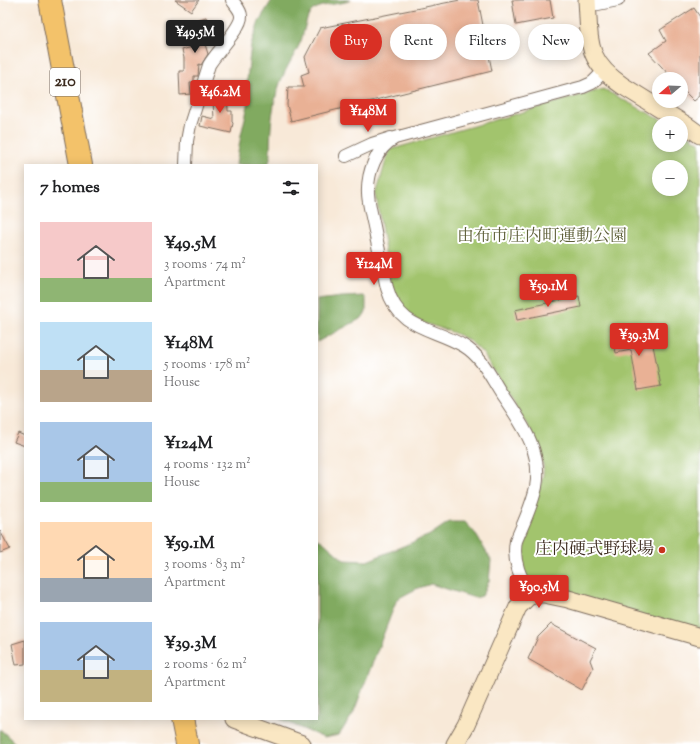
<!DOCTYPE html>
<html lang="en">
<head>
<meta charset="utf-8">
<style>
  body { margin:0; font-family:"Sorts Mill Goudy","Noto Serif JP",serif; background:#f6f6f6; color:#202124; height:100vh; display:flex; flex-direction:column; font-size:15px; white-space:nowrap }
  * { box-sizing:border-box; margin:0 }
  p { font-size:13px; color:#757577 }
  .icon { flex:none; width:22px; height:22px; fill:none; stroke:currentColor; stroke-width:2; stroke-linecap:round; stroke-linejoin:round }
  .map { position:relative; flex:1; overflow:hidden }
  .panel { position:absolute; left:24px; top:164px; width:294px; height:556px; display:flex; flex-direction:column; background:#fff; border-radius:0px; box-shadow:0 2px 10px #0003 }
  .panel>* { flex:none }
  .guide { position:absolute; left:330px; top:24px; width:310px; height:36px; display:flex; gap:8px }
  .needle { width:26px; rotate:251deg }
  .tools { position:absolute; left:652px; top:72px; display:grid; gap:8px }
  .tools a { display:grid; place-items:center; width:36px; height:36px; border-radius:50%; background:#fff; box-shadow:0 2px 10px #0003; font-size:20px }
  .price { position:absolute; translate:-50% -34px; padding:0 9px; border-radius:4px; background:#d93025; color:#fff; font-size:13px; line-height:26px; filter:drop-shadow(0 1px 2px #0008) }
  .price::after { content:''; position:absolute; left:50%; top:24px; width:12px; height:9px; margin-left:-6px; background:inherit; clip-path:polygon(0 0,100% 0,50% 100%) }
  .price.current { background:#222; color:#fff }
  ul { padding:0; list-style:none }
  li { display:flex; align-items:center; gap:12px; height:100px; padding:0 16px }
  li span { display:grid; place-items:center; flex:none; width:112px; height:80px; border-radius:0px; color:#555 }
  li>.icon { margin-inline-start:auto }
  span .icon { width:48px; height:48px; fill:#fffc; stroke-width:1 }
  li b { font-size:17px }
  h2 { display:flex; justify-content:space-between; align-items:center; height:48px; padding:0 16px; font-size:17px }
  .chip { padding:0 14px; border-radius:18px; background:#fff; box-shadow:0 2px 10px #0003; font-size:14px; line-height:36px }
  .chip.current { background:#d93025; color:#fff }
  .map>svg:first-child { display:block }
</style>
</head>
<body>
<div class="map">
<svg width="700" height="744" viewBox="0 0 700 744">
  <rect width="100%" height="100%" fill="#fff"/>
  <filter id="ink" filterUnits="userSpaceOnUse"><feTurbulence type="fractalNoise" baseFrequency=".025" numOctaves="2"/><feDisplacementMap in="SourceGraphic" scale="8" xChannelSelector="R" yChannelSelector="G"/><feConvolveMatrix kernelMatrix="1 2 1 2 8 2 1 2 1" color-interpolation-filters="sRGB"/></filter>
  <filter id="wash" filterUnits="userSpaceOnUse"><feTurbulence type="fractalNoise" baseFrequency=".012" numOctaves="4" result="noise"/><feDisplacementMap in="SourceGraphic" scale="16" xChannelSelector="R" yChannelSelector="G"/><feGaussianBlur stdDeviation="0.9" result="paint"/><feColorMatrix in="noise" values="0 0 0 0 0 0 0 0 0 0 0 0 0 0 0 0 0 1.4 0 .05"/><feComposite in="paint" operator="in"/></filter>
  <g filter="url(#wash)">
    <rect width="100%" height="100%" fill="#f8e9d8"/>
    <!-- green -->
    <path fill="#a2c46d" stroke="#6e7746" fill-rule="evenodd" d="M603,89L667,123H659V145H681V130L700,143V632L534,584C500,563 538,504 543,475C545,462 539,448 534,436L484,355C468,336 453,332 430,325C425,323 420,322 415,320C404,314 396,298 391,287L376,195L389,150ZM659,167H681V189H659Z"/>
    <!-- forest -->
    <path fill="#81aa60" stroke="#5e6a3f" d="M272,0H351C340,5 325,3 313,10C306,15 304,33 301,41C294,57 283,72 278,89C271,111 270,135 270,159L268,165H236L241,135L249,101L247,80L251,44L259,21Z
      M364,296L366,299V312L362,318L317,342V300L341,297Z
      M449,522H465L475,533L491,560L489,581L482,596L475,598L431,584L416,589L397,599L353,714L339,735L324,738L280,719H317V539L322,541L344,560L367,561L430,535Z
      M0,729L16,744H0Z"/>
    <g id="blocks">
      <!-- building -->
      <path fill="#e9b195" d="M175,0H199L191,11Z
        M460,0H478L492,71L291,121L287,105L288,87H304L301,75L309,72L305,57L320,28Z
        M512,0H550L553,18L516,25Z
        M694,8L700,17V96L694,101L681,88V79H673L649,53L666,41L660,30Z
        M206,17L214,38L204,41L208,54L201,65L199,64L198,76H194V83H190L191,94L180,95L179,71H184V58L182,50L195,46L187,23Z
        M227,88L228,111H232V122L233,123L231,133L200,126L202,116L214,119L213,100H217L216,90Z
        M579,296L581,307L517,320L515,310Z
        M636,328L638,338L651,335L661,386L638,390L631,350L616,353L612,332Z
        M18,433L25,436V446L14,442Z
        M0,531L10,549L0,553Z
        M551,624L596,648L590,660L593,668L582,690L528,659L538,637Z
        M25,640V664L16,665L12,644Z"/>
    </g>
  </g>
  <g filter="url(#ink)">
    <use href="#blocks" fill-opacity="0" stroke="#7d6d5f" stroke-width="1"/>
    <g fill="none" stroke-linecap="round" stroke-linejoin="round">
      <defs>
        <path id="street" d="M593,5L618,0
          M346,156L372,144L391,138
          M186,165L187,141L190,125L209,65C215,54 242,27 241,16C241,10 235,5 232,0
          M531,596C521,578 512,562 516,541C523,524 532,506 536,487C543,450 520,422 501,393C490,376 482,357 464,346C432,327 399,330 387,288C383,271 380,254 376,237C374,223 369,208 368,194C367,173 376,148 395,138L583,87L592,83L604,71"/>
        <path id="secondary" d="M587,0C590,42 585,60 623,86L686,125L700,135
          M234,719L302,744
          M455,744L466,725L518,607L528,597L536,594H544L568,599L700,637"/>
        <path id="highway" d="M50,0L81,165
          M182,719L187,744"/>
      </defs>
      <!-- street casing -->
      <use href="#street" stroke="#7d6d5f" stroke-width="14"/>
      <!-- secondary casing -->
      <use href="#secondary" stroke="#7d6d5f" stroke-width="19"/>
      <!-- highway casing -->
      <use href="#highway" stroke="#7d6d5f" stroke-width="24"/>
      <!-- street -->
      <use href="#street" stroke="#fff" stroke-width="12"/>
      <!-- secondary -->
      <use href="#secondary" stroke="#fae7c3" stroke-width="17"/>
      <!-- highway -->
      <use href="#highway" stroke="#f3c26a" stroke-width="22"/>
    </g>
  </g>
  <!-- markers -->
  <circle fill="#c8321e" stroke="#fff" stroke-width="1.5" cx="662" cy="550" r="4"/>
  <g text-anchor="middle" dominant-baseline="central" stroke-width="4" stroke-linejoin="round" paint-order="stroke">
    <!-- shield labels -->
    <rect fill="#fff" stroke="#766a62" stroke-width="1" x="50" y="68" width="30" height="28" rx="3"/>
    <g font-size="16" font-weight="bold" fill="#3b2a1e">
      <text x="65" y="82">210</text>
    </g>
    <!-- park labels -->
    <g font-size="17" fill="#5f603a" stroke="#fff">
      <text x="542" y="237">由布市庄内町運動公園</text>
    </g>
    <!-- poi labels -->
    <g font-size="17" fill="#3b2a1e" stroke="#fff" text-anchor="end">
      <text x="654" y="550">庄内硬式野球場</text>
    </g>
  </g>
</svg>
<div class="tools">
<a><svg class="needle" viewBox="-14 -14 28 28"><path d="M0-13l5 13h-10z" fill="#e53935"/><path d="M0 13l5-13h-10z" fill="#757577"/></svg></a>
<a>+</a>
<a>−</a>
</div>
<b class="price current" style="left:195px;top:54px">¥49.5M</b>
<b class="price" style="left:220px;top:114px">¥46.2M</b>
<b class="price" style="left:368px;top:133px">¥148M</b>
<b class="price" style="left:374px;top:286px">¥124M</b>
<b class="price" style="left:548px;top:308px">¥59.1M</b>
<b class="price" style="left:639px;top:357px">¥39.3M</b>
<b class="price" style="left:539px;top:609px">¥90.5M</b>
<div class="guide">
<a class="chip current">Buy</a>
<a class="chip">Rent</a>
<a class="chip">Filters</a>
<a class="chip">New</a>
</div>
<section class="panel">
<h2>7 homes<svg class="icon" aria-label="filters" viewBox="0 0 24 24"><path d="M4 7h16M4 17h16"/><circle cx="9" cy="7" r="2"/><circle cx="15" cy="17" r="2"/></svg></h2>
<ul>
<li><span style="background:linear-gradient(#f6c9c9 70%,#8fb573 0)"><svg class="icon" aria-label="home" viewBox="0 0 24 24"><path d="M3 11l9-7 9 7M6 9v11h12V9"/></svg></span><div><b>¥49.5M</b><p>3 rooms · 74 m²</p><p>Apartment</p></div></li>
<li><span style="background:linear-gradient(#bfe0f5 60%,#b9a48a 0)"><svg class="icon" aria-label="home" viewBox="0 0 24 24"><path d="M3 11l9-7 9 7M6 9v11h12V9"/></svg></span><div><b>¥148M</b><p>5 rooms · 178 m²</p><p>House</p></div></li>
<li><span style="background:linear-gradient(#a9c7e8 75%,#8fb573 0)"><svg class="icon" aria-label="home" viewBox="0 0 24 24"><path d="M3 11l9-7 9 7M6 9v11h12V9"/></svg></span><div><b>¥124M</b><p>4 rooms · 132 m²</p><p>House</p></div></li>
<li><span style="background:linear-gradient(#ffd9b3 70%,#9aa5b1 0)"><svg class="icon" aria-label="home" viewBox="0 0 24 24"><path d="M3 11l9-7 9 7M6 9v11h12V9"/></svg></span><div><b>¥59.1M</b><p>3 rooms · 83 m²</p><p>Apartment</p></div></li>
<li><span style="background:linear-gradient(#a9c7e8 60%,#c2b280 0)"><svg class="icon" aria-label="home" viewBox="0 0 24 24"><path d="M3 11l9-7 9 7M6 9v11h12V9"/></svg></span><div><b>¥39.3M</b><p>2 rooms · 62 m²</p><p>Apartment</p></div></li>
</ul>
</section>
</div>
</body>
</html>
